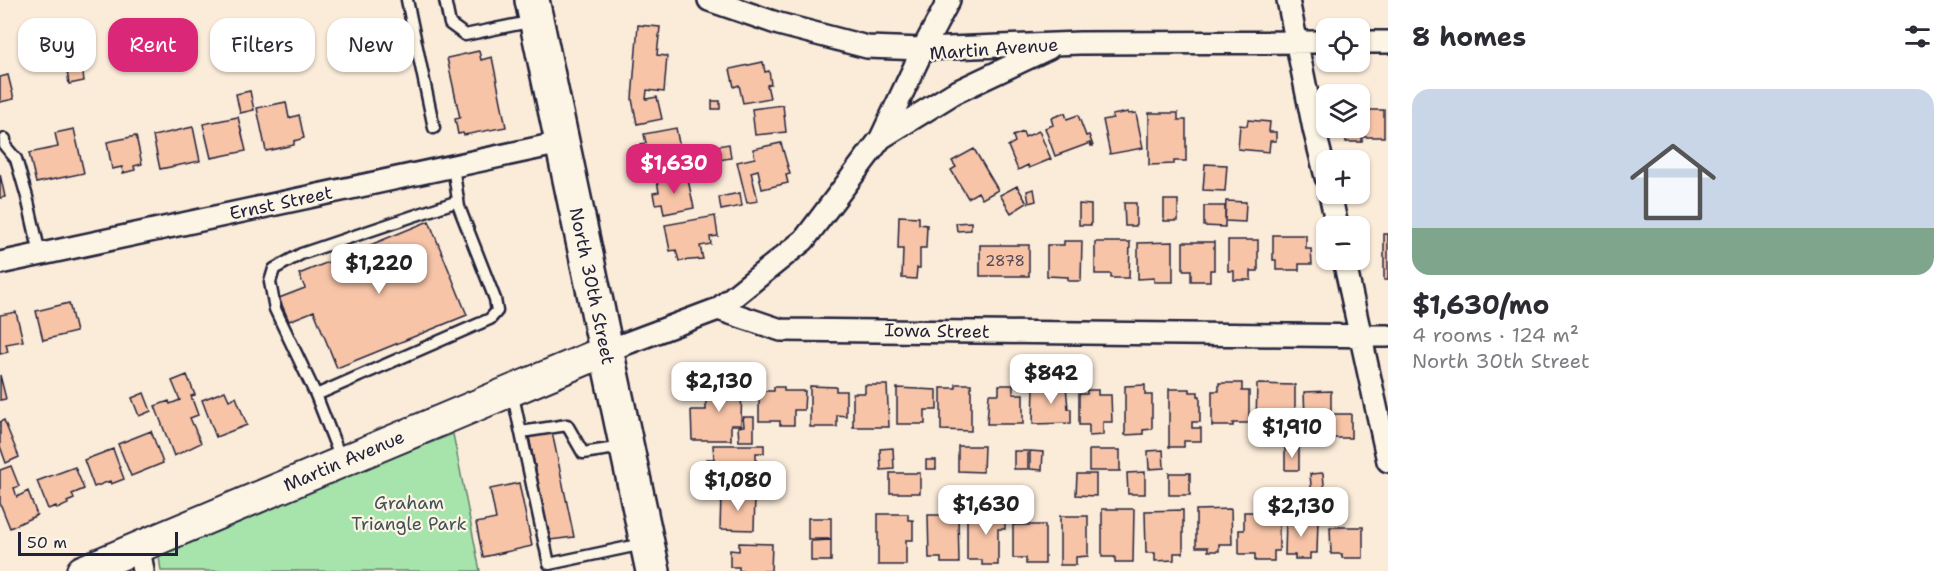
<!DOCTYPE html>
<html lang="en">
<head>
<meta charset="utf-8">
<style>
  body { margin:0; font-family:"Shantell Sans",sans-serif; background:#f7f7f7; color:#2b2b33; height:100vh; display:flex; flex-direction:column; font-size:22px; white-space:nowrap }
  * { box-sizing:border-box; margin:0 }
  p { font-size:20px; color:#7c7c81 }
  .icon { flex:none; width:33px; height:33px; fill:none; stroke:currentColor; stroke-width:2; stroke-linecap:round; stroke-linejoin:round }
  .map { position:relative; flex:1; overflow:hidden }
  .sheet { display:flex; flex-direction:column; background:#fff; width:570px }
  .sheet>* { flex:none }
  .hud { position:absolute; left:18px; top:18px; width:570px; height:54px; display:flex; gap:12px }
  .controls { position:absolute; left:1316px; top:18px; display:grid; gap:12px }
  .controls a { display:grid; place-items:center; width:54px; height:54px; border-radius:12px; background:#fff; box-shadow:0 2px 4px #0004; font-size:30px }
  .scale { position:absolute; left:18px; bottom:15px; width:160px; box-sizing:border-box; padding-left:6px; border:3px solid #22223b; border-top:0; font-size:16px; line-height:21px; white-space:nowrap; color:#22223b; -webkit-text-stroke:4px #fcf5e5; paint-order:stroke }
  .price { position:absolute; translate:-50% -51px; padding:0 14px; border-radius:12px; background:#fff; color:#222; font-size:20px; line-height:39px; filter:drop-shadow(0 2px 3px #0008) }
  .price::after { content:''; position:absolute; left:50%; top:36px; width:18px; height:14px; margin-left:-9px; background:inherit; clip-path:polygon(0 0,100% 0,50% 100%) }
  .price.active { background:#db2777; color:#fff }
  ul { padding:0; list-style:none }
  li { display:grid; align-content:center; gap:12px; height:318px; padding:0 24px }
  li+li { border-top:2px solid #e1e1e2 }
  li span { display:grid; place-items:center; height:186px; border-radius:18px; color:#555 }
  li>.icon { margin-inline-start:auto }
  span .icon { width:108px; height:108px; fill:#fffc; stroke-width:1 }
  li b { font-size:26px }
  h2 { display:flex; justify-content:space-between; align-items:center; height:72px; padding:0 24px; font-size:26px }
  .chip { padding:0 21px; border-radius:18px; background:#fff; box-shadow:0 2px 4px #0004; font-size:21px; line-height:54px }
  .chip.active { background:#db2777; color:#fff }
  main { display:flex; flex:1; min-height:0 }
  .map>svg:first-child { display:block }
</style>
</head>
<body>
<main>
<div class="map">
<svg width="1388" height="571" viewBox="0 0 1388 571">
  <rect width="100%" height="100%" fill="#fbebd9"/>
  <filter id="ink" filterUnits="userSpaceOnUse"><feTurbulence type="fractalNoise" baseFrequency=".0167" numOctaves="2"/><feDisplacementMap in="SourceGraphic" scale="12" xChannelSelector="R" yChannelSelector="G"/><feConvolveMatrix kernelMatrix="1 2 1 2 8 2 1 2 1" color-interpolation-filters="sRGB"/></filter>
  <g filter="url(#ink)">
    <!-- green -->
    <path fill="#a7e4ab" stroke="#648373" stroke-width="1.5" d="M453,434L480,571H161L159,557L176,542Z"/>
    <!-- building -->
    <path fill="#f7c4a8" stroke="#22223b" stroke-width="1.5" d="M638,25L660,27L657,55L667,56L664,92L647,90L646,99L657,97L662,119L637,124L632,99Z
      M283,32L287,47L263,52L259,37Z
      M479,51L481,60L492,57L506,127L464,135L463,133L458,134L455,119L460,118L447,58Z
      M81,60L84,81L69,84L66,63Z
      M763,62L765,72L769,71L771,84L767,85L770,98L743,103L739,85L734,87L730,69Z
      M8,75L14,99L0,102V77Z
      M250,91L254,110L240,113L236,94Z
      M712,101H720V109H712Z
      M286,102L289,118L299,115L304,138L294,141V145L266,151L257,108Z
      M1359,104H1367V110H1384V137H1362V142H1346V128H1359Z
      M783,105L786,132L755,135L752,109Z
      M1128,112V114L1136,113L1143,148L1110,154L1103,120L1113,118L1112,115Z
      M1065,113L1067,119L1078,115L1086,136L1089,135L1093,146H1091L1090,143L1055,156L1045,128L1053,125L1051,118Z
      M1149,113H1178V120H1186V161H1174V164L1149,165Z
      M238,117L246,151L211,158L203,124Z
      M1248,120L1270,122L1269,132H1276V141H1270L1269,152L1238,149L1240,125L1247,126Z
      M193,127L200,161L160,169L153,136Z
      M676,128L683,164L653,171L651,159L643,161L640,144L646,143L644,134Z
      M74,129L84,173L36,183L29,153L58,147L55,133Z
      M1039,131L1051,159L1029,168L1028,165L1018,170L1008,146L1015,142L1013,136L1023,132L1025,137Z
      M136,136L142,164L134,166L135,170L123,173L122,167L112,169L107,142Z
      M781,143L790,174L786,175L788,183L762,189L758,170L751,172L758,201L747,203L737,162L755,158L753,149Z
      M729,144L731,158L713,161L711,147Z
      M974,149L998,190L982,199L978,192L968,198L951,170L956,167L952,161Z
      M1205,164L1227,165L1225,191L1203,190Z
      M0,174L5,197L0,198Z
      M687,175L694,208L664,214L662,203L655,204L653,193L659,192L657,181Z
      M1017,186L1027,203L1011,213L1000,195Z
      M1034,189L1036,201L1029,203L1027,191Z
      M740,193L742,206L721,210L719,197Z
      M1164,200H1178V221H1164Z
      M1226,201L1246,202L1245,222L1225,221Z
      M1124,203H1136V226H1125Z
      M1079,204L1091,205V225H1079Z
      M1204,206H1225V227L1204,226Z
      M715,216L718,236L710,237L711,244L700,246L703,259L679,261L676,250L670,251L665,225Z
      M899,216L919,217V224L927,225L926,248H920V268H917L916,279L902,278L903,249H898Z
      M429,221L467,315L337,368L314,311L289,321L279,298L305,288L299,274Z
      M971,222V230L957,231L956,223Z
      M1384,234H1388V280H1384Z
      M1273,235H1306V249H1311L1312,264H1299V270H1276V260H1273Z
      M1228,240H1258V271H1251V280H1234V271H1228Z
      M1064,241H1082L1081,281H1068V277L1047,276V245H1064Z
      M1095,242H1130L1129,278H1111V274H1095Z
      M1173,242V282H1154V278L1138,279V243Z
      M1183,242H1214V270H1210V281H1191V270H1183Z
      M980,245H1029V276H980Z
      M69,303L76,332L43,340L36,311Z
      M16,312L23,341L6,344L8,352L0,354V315Z
      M0,375L6,399L0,400Z
      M187,375L195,395L191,396L198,415L190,418L201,443L174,456L155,406L169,401L170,404L180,400L172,381Z
      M717,380H742L741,425H731V440H692L691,410H706V395H715L714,386H717Z
      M1219,383H1242V391H1249V423H1233V426H1212V391H1219Z
      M956,384H971V431L941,430V388H956Z
      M1257,384L1295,385V422H1256Z
      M865,385H887L889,427H853V393H865Z
      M999,385H1013V394H1023V424H987L989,394H999Z
      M1066,385L1068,409H1071V423L1033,424L1034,386Z
      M1145,385V395H1152V429L1143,430V434L1125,435V386Z
      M810,386L836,387V391H846V416L837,415V427H810Z
      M774,387H784V391H805L804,410H794V425H780V421H759V391H774Z
      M897,388L937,390V410H925V424H897Z
      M1169,389H1190V392H1198V396H1200V422H1192V428H1201V441H1184V447H1169Z
      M1087,390H1098V395H1111L1112,422H1103V435L1089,436V425H1079V394H1087Z
      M225,391L229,400L236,397L247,425L216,437L202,400Z
      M1331,391V414H1351V438H1312V418H1305L1304,392Z
      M144,393L151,411L139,416L132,398Z
      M743,417H754V441H739L738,427L744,426Z
      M4,420L19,457L6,463L0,446V422Z
      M151,431L163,463L131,476L118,444Z
      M552,432L574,537L550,540L529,437Z
      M713,445H764V453H756V473H769V489H741V480H707V459H714Z
      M958,446H984L983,472L958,471Z
      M893,448L894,469L881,470L880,449Z
      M1285,448H1299V470H1285Z
      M113,449L124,479L111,484L110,481L94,487L84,460Z
      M1089,450H1120V471H1089Z
      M1163,450L1164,468L1149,469L1148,451Z
      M1014,451H1028V469H1014Z
      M1030,451L1043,452L1042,470L1030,469Z
      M926,460H936V469H926Z
      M11,466L19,486L14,488L17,497L28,491L37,515L10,528L0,503V470Z
      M75,467L84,489L72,494L74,499L67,502L68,504L57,509L56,506L48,509L37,481Z
      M1145,472V494H1128L1127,473Z
      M890,473H920V493H890Z
      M1169,473H1190V495H1169Z
      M1323,473L1325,497H1312L1310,474Z
      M1077,474H1096V496L1076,495Z
      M519,483L532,546L483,557L476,523L496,519L490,489Z
      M721,495L755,496L754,530L720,529Z
      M992,504H1005V529H998V565H982V560H967V518H979V514H992Z
      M1102,509H1134L1133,562H1115V557H1102Z
      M1231,509L1232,544H1219V551H1208V547H1196V510Z
      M1183,510V553H1174V560L1155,561V553H1146L1145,511Z
      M1244,512H1279V551H1274V561H1255V554H1239V530H1244Z
      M878,514H908V520H913V540H906V565H878Z
      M928,515H958L959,563H941V558H929Z
      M1060,516H1088V556L1076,557V565H1060Z
      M808,518H831V539H808Z
      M1286,518L1318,519L1317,553H1310V559H1295V555H1285Z
      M1013,525H1045V564H1026V558H1013Z
      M1330,527H1363V558H1342V554H1331Z
      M831,540V561H811V541Z
      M739,543L772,544L771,571H739V567H730V550L739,551Z"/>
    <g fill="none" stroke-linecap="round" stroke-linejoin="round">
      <defs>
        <path id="service" d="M407,0L434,128
          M445,0L450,24L465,35L534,21
          M5,139V146L16,159L27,197L40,254
          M512,391L549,564L643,544
          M316,395L275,309L270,282L274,269L301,254L458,201
          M521,432L567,425L583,453L623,447
          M341,459L316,395L490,319L497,311L495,299L459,207L453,166"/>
        <path id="minor" d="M709,0L779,24L867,47L923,49L949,0
          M1288,0L1314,129L1326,177
          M1359,42H1388
          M881,138L954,93L1049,48
          M1330,194L1337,226
          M1344,260L1388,461
          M0,263L561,143
          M718,309L804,240L881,138L923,49L1080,43L1326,42
          M606,351L718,309L781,330L1388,336
          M139,548L143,571"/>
        <path id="secondary" d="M82,571L606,351"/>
        <path id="trunk" d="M532,0L653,571"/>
      </defs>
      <!-- service casing -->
      <use href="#service" stroke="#22223b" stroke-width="15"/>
      <!-- minor casing -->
      <use href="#minor" stroke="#22223b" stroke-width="26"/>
      <!-- secondary casing -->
      <use href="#secondary" stroke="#22223b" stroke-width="34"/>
      <!-- trunk casing -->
      <use href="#trunk" stroke="#22223b" stroke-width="38"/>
      <!-- service -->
      <use href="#service" stroke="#fcf5e5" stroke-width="10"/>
      <!-- minor -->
      <use href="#minor" stroke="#fcf5e5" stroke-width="21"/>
      <!-- secondary -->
      <use href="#secondary" stroke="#fcf5e5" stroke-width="30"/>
      <!-- trunk -->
      <use href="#trunk" stroke="#fcf5e5" stroke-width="33"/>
    </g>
  </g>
  <g text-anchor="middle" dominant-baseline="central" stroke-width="4.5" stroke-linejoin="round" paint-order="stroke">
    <!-- number labels -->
    <g font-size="15" fill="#574a56">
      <text x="1005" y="261">2878</text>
    </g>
    <!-- street labels -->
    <g font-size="18" fill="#22223b" stroke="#fcf5e5">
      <text transform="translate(994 49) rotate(-4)">Martin Avenue</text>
      <text transform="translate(281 203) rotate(-12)">Ernst Street</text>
      <text transform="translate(592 286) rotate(78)">North 30th Street</text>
      <text transform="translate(937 331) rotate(1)">Iowa Street</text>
      <text transform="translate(344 461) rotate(-23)">Martin Avenue</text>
    </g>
    <!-- park labels -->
    <g font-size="18" fill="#435257" stroke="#fcf5e5">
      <text x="409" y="503">Graham<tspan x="409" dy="21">Triangle Park</tspan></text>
    </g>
  </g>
</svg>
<div class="controls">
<a><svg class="icon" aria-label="locate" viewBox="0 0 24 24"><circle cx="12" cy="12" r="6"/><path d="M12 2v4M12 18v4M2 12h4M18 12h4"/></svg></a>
<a><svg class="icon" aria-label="layers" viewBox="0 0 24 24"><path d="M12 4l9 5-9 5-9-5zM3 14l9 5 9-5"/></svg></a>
<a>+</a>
<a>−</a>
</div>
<div class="scale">50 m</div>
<b class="price active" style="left:674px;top:195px">$1,630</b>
<b class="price" style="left:379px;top:295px">$1,220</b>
<b class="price" style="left:1051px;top:405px">$842</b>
<b class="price" style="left:719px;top:413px">$2,130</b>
<b class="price" style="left:1292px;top:459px">$1,910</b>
<b class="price" style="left:738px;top:512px">$1,080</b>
<b class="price" style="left:986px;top:536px">$1,630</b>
<b class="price" style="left:1301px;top:538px">$2,130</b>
<div class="hud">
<a class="chip">Buy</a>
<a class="chip active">Rent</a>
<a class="chip">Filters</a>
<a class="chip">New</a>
</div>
</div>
<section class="sheet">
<h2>8 homes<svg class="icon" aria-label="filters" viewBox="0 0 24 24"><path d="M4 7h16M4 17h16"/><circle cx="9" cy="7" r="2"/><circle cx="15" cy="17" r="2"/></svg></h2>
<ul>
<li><span style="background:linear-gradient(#c9d6e8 75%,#7fa58c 0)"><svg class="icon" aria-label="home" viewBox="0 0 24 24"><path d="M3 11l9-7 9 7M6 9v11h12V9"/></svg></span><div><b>$1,630/mo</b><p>4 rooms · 124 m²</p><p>North 30th Street</p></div></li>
</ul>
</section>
</main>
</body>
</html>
